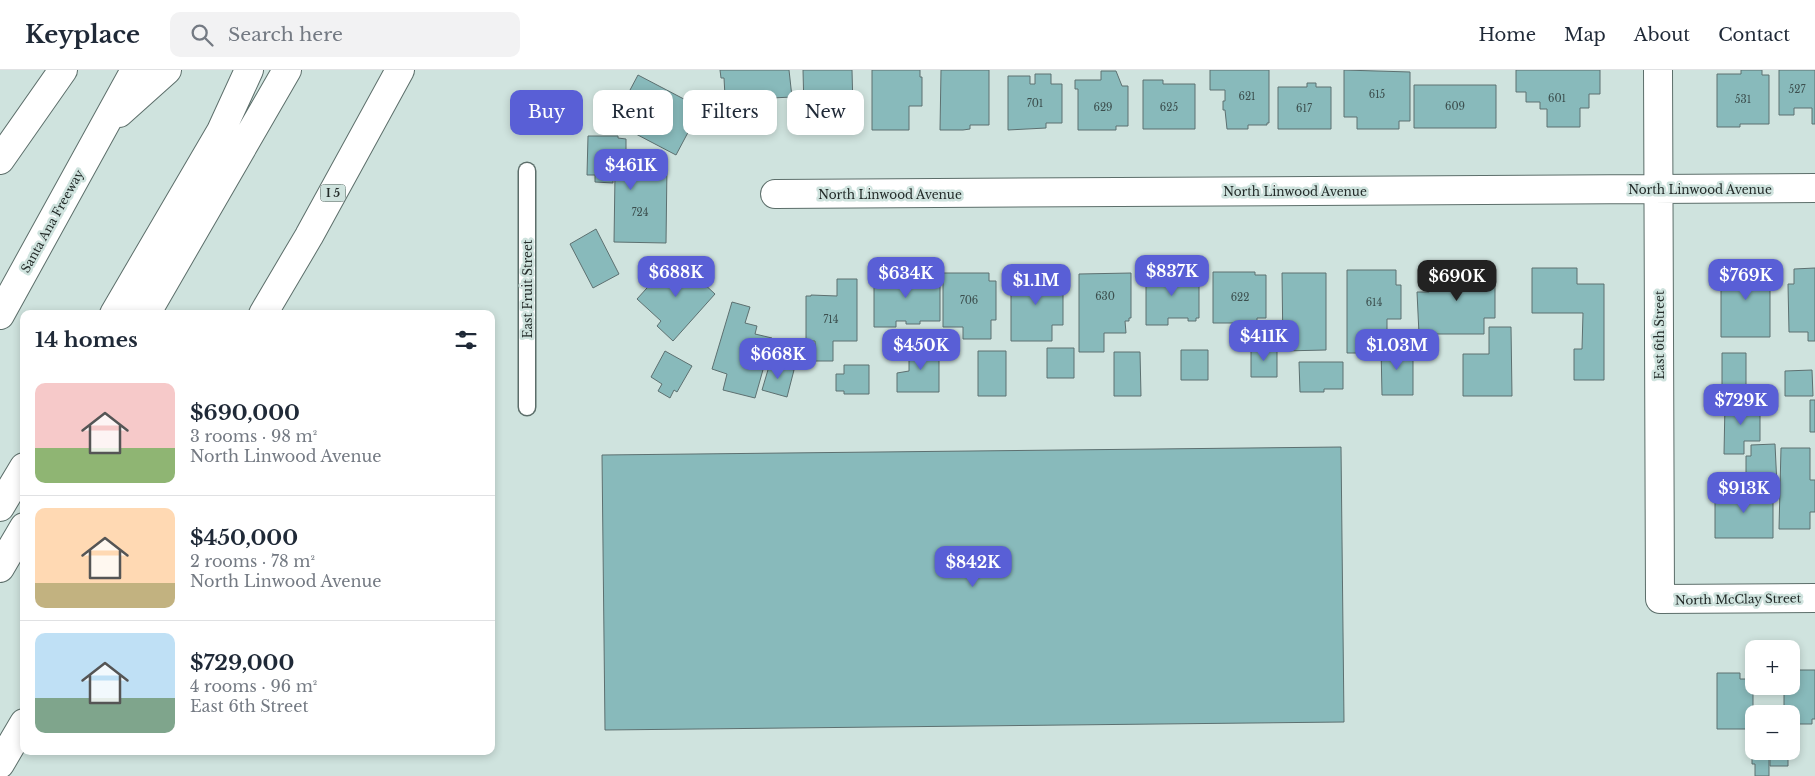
<!DOCTYPE html>
<html lang="en">
<head>
<meta charset="utf-8">
<style>
  body { margin:0; font-family:"Libre Baskerville",serif; background:#f2f2f3; color:#1f2937; height:100vh; display:flex; flex-direction:column; font-size:19px; white-space:nowrap }
  * { box-sizing:border-box; margin:0 }
  p { font-size:16px; color:#747a83 }
  .icon { flex:none; width:28px; height:28px; fill:none; stroke:currentColor; stroke-width:2; stroke-linecap:round; stroke-linejoin:round }
  .map { position:relative; flex:1; overflow:hidden }
  .details { position:absolute; left:20px; top:240px; width:475px; height:445px; display:flex; flex-direction:column; background:#fff; border-radius:10px; box-shadow:0 2px 8px #0003 }
  .details>* { flex:none }
  .hud { position:absolute; left:510px; top:20px; width:475px; height:45px; display:flex; gap:10px }
  .controls { position:absolute; left:1745px; top:570px; display:grid; gap:10px }
  .controls a { display:grid; place-items:center; width:55px; height:55px; border-radius:10px; background:#fff; box-shadow:0 2px 8px #0003; font-size:25px }
  .price { position:absolute; translate:-50% -42px; padding:0 11px; border-radius:10px; background:#595fd6; color:#fff; font-size:16px; line-height:32px; filter:drop-shadow(0 1px 2px #0008) }
  .price::after { content:''; position:absolute; left:50%; top:30px; width:15px; height:11px; margin-left:-8px; background:inherit; clip-path:polygon(0 0,100% 0,50% 100%) }
  .price.current { background:#222; color:#fff }
  ul { padding:0; list-style:none }
  li { display:flex; align-items:center; gap:15px; height:125px; padding:0 15px }
  li+li { border-top:1px solid #e0e1e3 }
  li span { display:grid; place-items:center; flex:none; width:140px; height:100px; border-radius:10px; color:#555 }
  li>.icon { margin-inline-start:auto }
  span .icon { width:60px; height:60px; fill:#fffc; stroke-width:1 }
  li b { font-size:21px }
  h2 { display:flex; justify-content:space-between; align-items:center; height:60px; padding:0 15px; font-size:21px }
  .chip { padding:0 18px; border-radius:10px; background:#fff; box-shadow:0 2px 8px #0003; font-size:18px; line-height:45px }
  .chip.current { background:#595fd6; color:#fff }
  header { display:flex; align-items:center; gap:30px; box-sizing:border-box; height:70px; padding:0 25px; background:#fff; border-bottom:1px solid #e0e1e3 }
  header strong { font-size:24px }
  nav { display:flex; gap:28px; margin-inline-start:auto; font-size:18px }
  .search { width:350px; height:45px; background:#f2f2f3; display:flex; align-items:center; gap:12px; box-sizing:border-box; padding:0 18px; border-radius:10px; color:#747a83; font-size:19px }
  .map>svg:first-child { display:block }
</style>
</head>
<body>
<header>
<strong>Keyplace</strong>
<div class="search"><svg class="icon" aria-label="search" viewBox="0 0 24 24"><circle cx="10" cy="10" r="6"/><path d="M15 15l6 6"/></svg>Search here</div>
<nav><a>Home</a><a>Map</a><a>About</a><a>Contact</a></nav>
</header>
<div class="map">
<svg width="1815" height="706" viewBox="0 0 1815 706">
  <rect width="100%" height="100%" fill="#cfe3de"/>
  <!-- building -->
  <path fill="#88babb" stroke="#5d7070" d="M720,0H789L792,27L752,29L751,23L725,26L724,8H721Z
    M803,0H852L853,40H804Z
    M872,0H920V7H922V36H909V60H872Z
    M941,0H989V55H970V59L963,60H940Z
    M1210,0H1269V53H1267V55H1248V59H1227L1225,40H1223V31H1225V20H1210Z
    M1344,0L1410,2V51H1399V59H1357V47H1344Z
    M1516,0H1600V24H1589V38H1580V57H1547V39H1540V32H1526V22H1516Z
    M1741,0H1762V5H1769V54H1740V57H1717V4H1741Z
    M1779,0H1815V54H1812V38H1794V45H1779Z
    M1101,1H1116L1122,16H1128V56H1116V60H1078V19H1075V10H1101Z
    M1035,4H1051V14H1062V53H1046V58L1008,60V6H1030V14H1035Z
    M638,5L701,38L676,85L613,52Z
    M1143,10H1163V14H1195V59H1143Z
    M1307,13H1316V17H1331V59H1278V17H1307Z
    M1414,15H1496V58H1414Z
    M588,66H618V68L626,69V95H667L666,173L614,172L615,105H613V113L595,112V105H587Z
    M596,159L619,204L593,218L570,174Z
    M675,187L715,224L673,271L657,256L661,251L637,229Z
    M1721,191H1733V200H1757V191H1770V267H1721Z
    M1532,198H1577V214H1604V310H1574V279H1582L1583,243H1532Z
    M1815,198V271H1808V262H1789L1788,214H1794V199Z
    M1429,199H1491V208H1495V248H1484V264H1419L1417,222H1429Z
    M1347,200H1396V215H1401V249H1387V268H1370V283H1347Z
    M1146,202H1199V248H1196V251H1188V248H1168V255H1146Z
    M1213,202H1255V205H1266V248H1257V259H1239V253H1213Z
    M943,203H989V211H996V250H991V269H963V257H943Z
    M1011,203H1048V207H1063V255H1052V271H1011Z
    M1131,203V248H1129V251H1125L1126,263H1104V282H1079V204Z
    M1282,203H1326V280L1283,281Z
    M874,204H940V251H920V254H906V251H896V257H874Z
    M837,209H857V271H833V291H815V271H806V226H811V225L837,226Z
    M732,232L750,237L745,253L757,256L755,264L772,268L755,328L723,320L727,304L712,299Z
    M1489,257H1511L1512,326H1463V284H1489Z
    M909,276H939V322H897V303L909,301Z
    M1381,277H1413V325H1382Z
    M1047,278H1074V308H1047Z
    M1251,278H1277V307H1251Z
    M1181,280H1208V310H1181Z
    M665,281L692,296L677,322L674,320L670,328L658,321L662,314L651,307Z
    M978,281H1006V326H978Z
    M1114,282H1140L1141,326H1114Z
    M1722,283H1746V322H1722Z
    M1299,292H1343V319H1324V322H1300Z
    M770,293L794,300L787,327L762,320Z
    M844,295H869V324H844V321H836V304H844Z
    M1812,300L1813,326H1785V301Z
    M1810,330H1815V362H1810Z
    M1725,333H1760V371H1744V384H1724Z
    M1775,374L1777,416L1746,417V386H1751V375Z
    M1341,377L1344,652L605,660L602,385Z
    M1781,378H1810V410H1815V442H1810V459H1779Z
    M1715,421H1773V468H1715Z
    M1791,600H1815V649H1812V654H1796V649H1791V644H1784V616H1791Z
    M1717,603H1740V609H1753V659H1717Z
    M1752,668H1754V681H1769V706H1755V694H1752Z
    M1770,681H1788V696H1770Z"/>
  <g fill="none" stroke-linecap="round" stroke-linejoin="round">
    <defs>
      <path id="service" d="M527,101V337"/>
      <path id="minor" d="M1658,0L1660,529L1815,528
        M775,124L1815,118"/>
      <path id="motorway" d="M119,43L167,0
        M0,90L63,0
        M114,244L221,61L249,0
        M146,244L287,0
        M263,244L309,166L400,0
        M0,245L135,0
        M0,437L24,397
        M0,498L24,457
        M0,694L24,653"/>
    </defs>
    <!-- service casing -->
    <use href="#service" stroke="#5c6e6a" stroke-width="19"/>
    <!-- minor casing -->
    <use href="#minor" stroke="#5c6e6a" stroke-width="30"/>
    <!-- motorway casing -->
    <use href="#motorway" stroke="#5c6e6a" stroke-width="30"/>
    <!-- service -->
    <use href="#service" stroke="#fff" stroke-width="16"/>
    <!-- minor -->
    <use href="#minor" stroke="#fff" stroke-width="28"/>
    <!-- motorway -->
    <use href="#motorway" stroke="#fff" stroke-width="28"/>
  </g>
  <g text-anchor="middle" dominant-baseline="central" stroke-width="5" stroke-linejoin="round" paint-order="stroke">
    <!-- number labels -->
    <g font-size="10" fill="#3c4f4e">
      <text x="1797" y="19">527</text>
      <text x="1377" y="24">615</text>
      <text x="1247" y="26">621</text>
      <text x="1557" y="28">601</text>
      <text x="1743" y="29">531</text>
      <text x="1035" y="33">701</text>
      <text x="1455" y="36">609</text>
      <text x="1103" y="37">629</text>
      <text x="1169" y="37">625</text>
      <text x="1304" y="38">617</text>
      <text x="640" y="142">724</text>
      <text x="1105" y="226">630</text>
      <text x="1240" y="227">622</text>
      <text x="969" y="230">706</text>
      <text x="1374" y="232">614</text>
      <text x="831" y="249">714</text>
    </g>
    <!-- shield labels -->
    <rect fill="#cfe3de" stroke="#57625f" stroke-width="1" x="320.5" y="114.5" width="25" height="17" rx="4"/>
    <g font-size="11" font-weight="bold" fill="#232b29">
      <text x="333" y="123">I 5</text>
    </g>
    <!-- street labels -->
    <g font-size="12" fill="#232b29" stroke="#cfe3de">
      <text x="1700" y="119">North Linwood Avenue</text>
      <text x="1295" y="121">North Linwood Avenue</text>
      <text x="890" y="124">North Linwood Avenue</text>
      <text transform="translate(52 151) rotate(-61)">Santa Ana Freeway</text>
      <text transform="translate(527 219) rotate(-90)">East Fruit Street</text>
      <text transform="translate(1659 265) rotate(-90)">East 6th Street</text>
      <text transform="translate(1738 529) rotate(-1)">North McClay Street</text>
    </g>
  </g>
</svg>
<div class="controls">
<a>+</a>
<a>−</a>
</div>
<b class="price" style="left:631px;top:121px">$461K</b>
<b class="price" style="left:1172px;top:227px">$837K</b>
<b class="price" style="left:676px;top:228px">$688K</b>
<b class="price" style="left:906px;top:229px">$634K</b>
<b class="price" style="left:1746px;top:231px">$769K</b>
<b class="price current" style="left:1457px;top:232px">$690K</b>
<b class="price" style="left:1036px;top:236px">$1.1M</b>
<b class="price" style="left:1264px;top:292px">$411K</b>
<b class="price" style="left:921px;top:301px">$450K</b>
<b class="price" style="left:1397px;top:301px">$1.03M</b>
<b class="price" style="left:778px;top:310px">$668K</b>
<b class="price" style="left:1741px;top:356px">$729K</b>
<b class="price" style="left:1744px;top:444px">$913K</b>
<b class="price" style="left:973px;top:518px">$842K</b>
<div class="hud">
<a class="chip current">Buy</a>
<a class="chip">Rent</a>
<a class="chip">Filters</a>
<a class="chip">New</a>
</div>
<section class="details">
<h2>14 homes<svg class="icon" aria-label="filters" viewBox="0 0 24 24"><path d="M4 7h16M4 17h16"/><circle cx="9" cy="7" r="2"/><circle cx="15" cy="17" r="2"/></svg></h2>
<ul>
<li><span style="background:linear-gradient(#f6c9c9 65%,#8fb573 0)"><svg class="icon" aria-label="home" viewBox="0 0 24 24"><path d="M3 11l9-7 9 7M6 9v11h12V9"/></svg></span><div><b>$690,000</b><p>3 rooms · 98 m²</p><p>North Linwood Avenue</p></div></li>
<li><span style="background:linear-gradient(#ffd9b3 75%,#c2b280 0)"><svg class="icon" aria-label="home" viewBox="0 0 24 24"><path d="M3 11l9-7 9 7M6 9v11h12V9"/></svg></span><div><b>$450,000</b><p>2 rooms · 78 m²</p><p>North Linwood Avenue</p></div></li>
<li><span style="background:linear-gradient(#bfe0f5 65%,#7fa58c 0)"><svg class="icon" aria-label="home" viewBox="0 0 24 24"><path d="M3 11l9-7 9 7M6 9v11h12V9"/></svg></span><div><b>$729,000</b><p>4 rooms · 96 m²</p><p>East 6th Street</p></div></li>
</ul>
</section>
</div>
</body>
</html>
